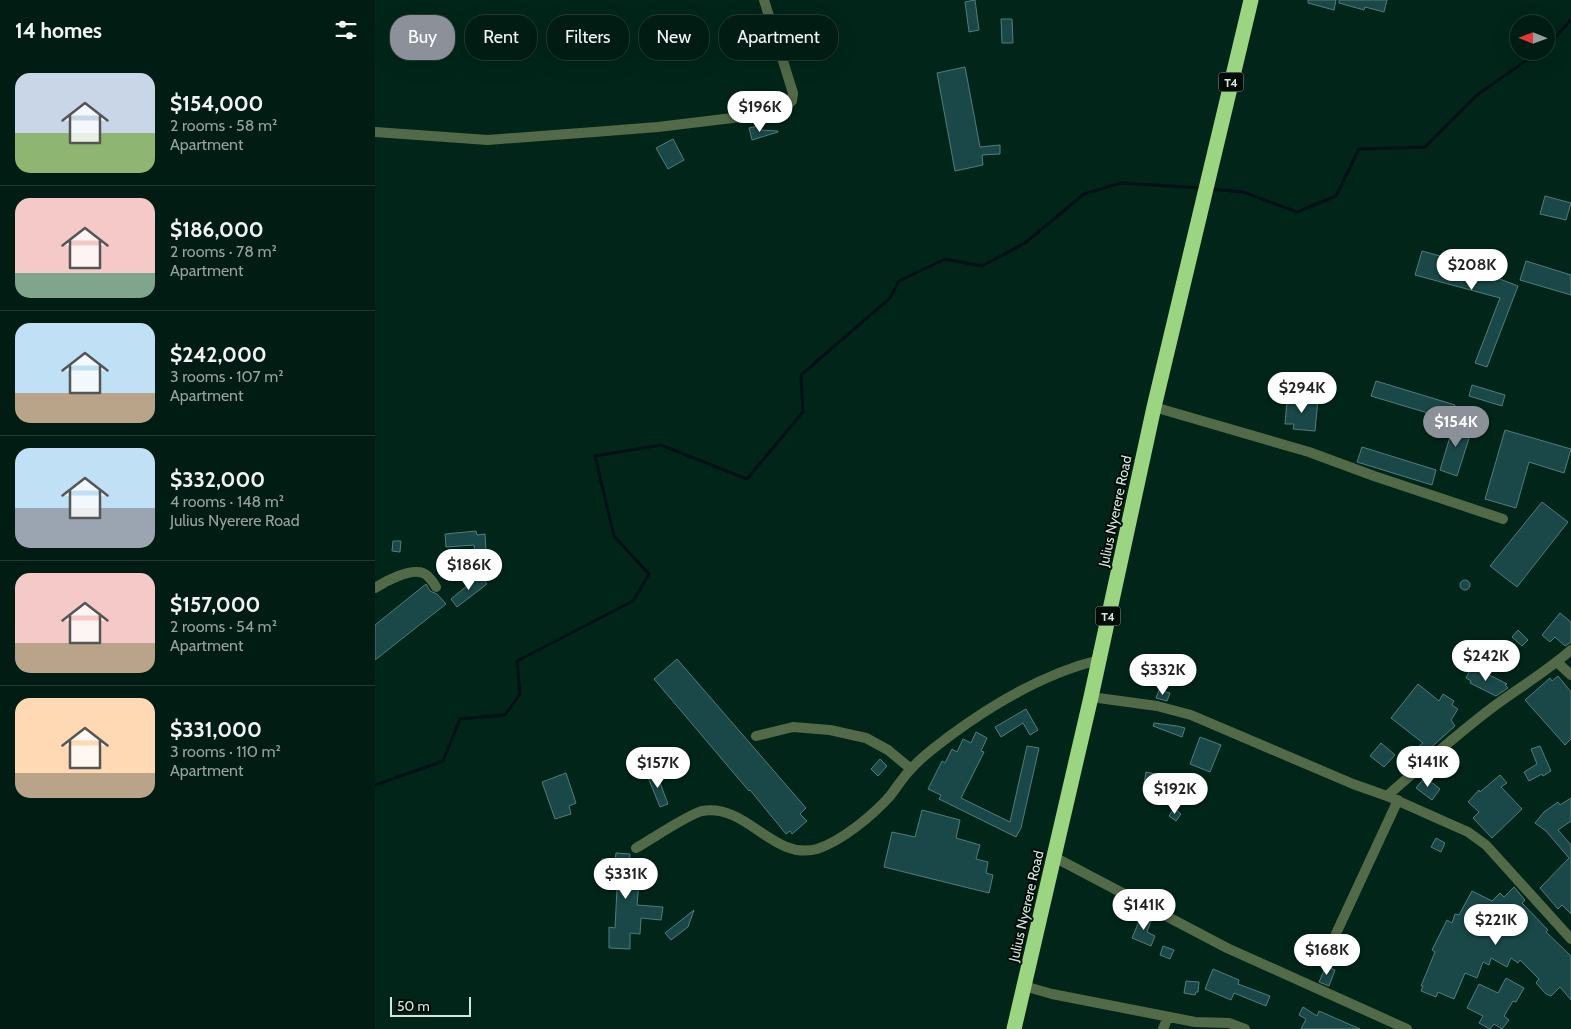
<!DOCTYPE html>
<html lang="en">
<head>
<meta charset="utf-8">
<style>
  body { margin:0; font-family:Cabin,sans-serif; background:#0f2921; color:#f1f3f6; height:100vh; display:flex; flex-direction:column; font-size:19px; white-space:nowrap }
  * { box-sizing:border-box; margin:0 }
  p { font-size:16px; color:#96a1a0 }
  .icon { flex:none; width:28px; height:28px; fill:none; stroke:currentColor; stroke-width:2; stroke-linecap:round; stroke-linejoin:round }
  .map { position:relative; flex:1; overflow:hidden }
  .side { display:flex; flex-direction:column; background:#011c13; width:375px }
  .side>* { flex:none }
  .hud { position:absolute; left:15px; top:15px; width:475px; height:45px; display:flex; gap:10px }
  .needle { width:32px; rotate:271deg }
  .tools { position:absolute; left:1135px; top:15px; display:grid; gap:10px }
  .tools a { display:grid; place-items:center; width:45px; height:45px; border-radius:50%; background:#011c13; box-shadow:0 5px 20px #0002,0 0 0 1px #233a33; font-size:25px }
  .scale { position:absolute; left:15px; bottom:12px; width:81px; box-sizing:border-box; padding-left:5px; border:2px solid #d3e7dd; border-top:0; font-size:14px; line-height:18px; white-space:nowrap; color:#d3e7dd; -webkit-text-stroke:4px #010c06; paint-order:stroke }
  .price { position:absolute; translate:-50% -42px; padding:0 11px; border-radius:18px; background:#fff; color:#222; font-size:16px; line-height:32px; filter:drop-shadow(0 1px 2px #0008) }
  .price::after { content:''; position:absolute; left:50%; top:30px; width:15px; height:11px; margin-left:-8px; background:inherit; clip-path:polygon(0 0,100% 0,50% 100%) }
  .price.selected { background:#8c9099; color:#fff }
  ul { padding:0; list-style:none }
  li { display:flex; align-items:center; gap:15px; height:125px; padding:0 15px }
  li+li { border-top:1px solid #233a33 }
  li span { display:grid; place-items:center; flex:none; width:140px; height:100px; border-radius:15px; color:#555 }
  li>.icon { margin-inline-start:auto }
  span .icon { width:60px; height:60px; fill:#fffc; stroke-width:1 }
  li b { font-size:21px }
  h2 { display:flex; justify-content:space-between; align-items:center; height:60px; padding:0 15px; font-size:21px }
  .chip { padding:0 18px; border-radius:20px; background:#011c13; box-shadow:0 5px 20px #0002,0 0 0 1px #233a33; font-size:18px; line-height:45px }
  .chip.selected { background:#8c9099; color:#fff }
  main { display:flex; flex:1; min-height:0 }
  .map>svg:first-child { display:block }
</style>
</head>
<body>
<main>
<section class="side">
<h2>14 homes<svg class="icon" aria-label="filters" viewBox="0 0 24 24"><path d="M4 7h16M4 17h16"/><circle cx="9" cy="7" r="2"/><circle cx="15" cy="17" r="2"/></svg></h2>
<ul>
<li><span style="background:linear-gradient(#c9d6e8 60%,#8fb573 0)"><svg class="icon" aria-label="home" viewBox="0 0 24 24"><path d="M3 11l9-7 9 7M6 9v11h12V9"/></svg></span><div><b>$154,000</b><p>2 rooms · 58 m²</p><p>Apartment</p></div></li>
<li><span style="background:linear-gradient(#f6c9c9 75%,#7fa58c 0)"><svg class="icon" aria-label="home" viewBox="0 0 24 24"><path d="M3 11l9-7 9 7M6 9v11h12V9"/></svg></span><div><b>$186,000</b><p>2 rooms · 78 m²</p><p>Apartment</p></div></li>
<li><span style="background:linear-gradient(#bfe0f5 70%,#b9a48a 0)"><svg class="icon" aria-label="home" viewBox="0 0 24 24"><path d="M3 11l9-7 9 7M6 9v11h12V9"/></svg></span><div><b>$242,000</b><p>3 rooms · 107 m²</p><p>Apartment</p></div></li>
<li><span style="background:linear-gradient(#bfe0f5 60%,#9aa5b1 0)"><svg class="icon" aria-label="home" viewBox="0 0 24 24"><path d="M3 11l9-7 9 7M6 9v11h12V9"/></svg></span><div><b>$332,000</b><p>4 rooms · 148 m²</p><p>Julius Nyerere Road</p></div></li>
<li><span style="background:linear-gradient(#f6c9c9 70%,#b9a48a 0)"><svg class="icon" aria-label="home" viewBox="0 0 24 24"><path d="M3 11l9-7 9 7M6 9v11h12V9"/></svg></span><div><b>$157,000</b><p>2 rooms · 54 m²</p><p>Apartment</p></div></li>
<li><span style="background:linear-gradient(#ffd9b3 75%,#b9a48a 0)"><svg class="icon" aria-label="home" viewBox="0 0 24 24"><path d="M3 11l9-7 9 7M6 9v11h12V9"/></svg></span><div><b>$331,000</b><p>3 rooms · 110 m²</p><p>Apartment</p></div></li>
</ul>
</section>
<div class="map">
<svg width="1196" height="1029" viewBox="0 0 1196 1029">
  <rect width="100%" height="100%" fill="#012619"/>
  <g fill="none" stroke-linecap="round" stroke-linejoin="round">
    <!-- stream -->
    <path stroke="#011016" stroke-width="3" d="M1171,47L1196,20
      M835,189L868,192L922,212L961,196L984,149L1050,147L1102,95L1165,51
      M0,785L68,761L85,719L130,715L145,694L142,661L258,601L274,574L239,536L220,456L286,445L372,479L428,412L426,375L515,298L524,281L570,259L607,266L650,243L709,194L746,183L826,188"/>
  </g>
  <!-- building -->
  <path fill="#1a4747" stroke="#517d7c" d="M600,0L604,30L594,32L590,2Z
    M933,0H961L959,10L933,3Z
    M964,0H1012L1009,12L990,7L989,10L964,3Z
    M626,19H637L638,43H627Z
    M590,67L605,147L625,145V154L607,155L608,165L580,171L562,73Z
    M383,126L384,130L403,131V132L377,140L374,128Z
    M298,139L309,160L293,169L281,148Z
    M1170,196L1196,203L1191,220L1165,214Z
    M1047,251L1124,272L1122,278L1143,286L1112,367L1100,363L1125,298L1040,275Z
    M1151,261L1196,275V295L1145,280Z
    M1001,381L1080,405L1076,420L996,396Z
    M1097,385L1130,395L1127,406L1094,396Z
    M922,397L943,399L940,431L918,429L919,424H910L912,401L922,402Z
    M1080,420L1098,426L1082,476L1065,470Z
    M1130,430L1196,449L1189,473L1154,462L1141,508L1110,499Z
    M987,447L1061,470L1057,485L982,462Z
    M1167,502L1193,522L1142,587L1115,566Z
    M101,531L102,535L110,534L112,566L101,567L99,545L71,547L70,534Z
    M18,541H26L25,552L17,551Z
    M105,575L112,584L82,607L76,599Z
    M1085 585a5 5 0 1 1 10 0a5 5 0 1 1-10 0Z
    M51,584L55,591L62,594L71,604L0,660V625Z
    M1185,613L1196,622V642L1190,646L1180,637L1175,642L1167,635Z
    M1143,630L1153,640L1147,646L1137,637Z
    M302,659L431,808L425,814L432,821L417,834L415,831L411,834L375,790L374,791L279,679Z
    M1097,666L1132,684L1130,685L1133,688L1121,696L1095,683L1096,681L1091,678Z
    M1183,676L1196,692V739L1190,745L1150,700L1175,678L1177,681Z
    M1043,684L1064,701L1068,694L1079,701L1077,705L1083,709L1076,720L1080,726L1042,760L1041,759L1031,770L1022,762L1031,752L1034,754L1048,743L1016,718Z
    M784,690L795,693L792,701L781,698Z
    M651,709L663,730L655,735L648,723L626,737L620,727Z
    M779,723L802,726L810,728L807,737L778,726Z
    M601,732L612,738L606,751L609,752L586,798L635,822L652,746L664,748L646,828L641,837L564,799L566,795L553,789L567,761L570,763L577,749L582,752L588,739L596,743Z
    M825,737L846,745L835,772L815,764Z
    M1006,743L1020,755L1009,767L995,756Z
    M1165,746L1176,771L1168,776L1167,774L1154,781L1149,772L1162,764L1156,749Z
    M505,759L512,766L503,776L496,769Z
    M281,772L293,804L285,807L272,775Z
    M771,772L780,774L777,786L769,784Z
    M191,773L201,803L194,806L196,814L180,819L167,782Z
    M1125,775L1132,783L1126,787L1147,809L1117,838L1098,818L1104,812L1093,802L1104,790L1105,792Z
    M1050,777L1065,789L1057,800L1041,788Z
    M1196,798V821L1183,830L1196,845V914L1187,905L1183,909L1165,888L1194,858L1171,831L1160,823L1169,812L1183,802L1185,805Z
    M799,808L806,814L801,821L794,816Z
    M547,810L585,820L581,838L605,845L601,859L613,862L611,873L618,875L614,893L509,867L517,832L540,837Z
    M1061,838L1070,843L1066,852L1056,847Z
    M241,853L255,854L254,866L268,867L267,883H264L262,905L288,907L286,920L266,918L265,934L255,933V949L234,948V927L240,928L242,889L227,888L228,869H226L227,859L240,860Z
    M1139,887L1150,900L1147,903L1173,930L1171,932L1196,956V1000L1185,987L1176,996L1171,994L1161,983L1164,979L1145,960L1143,963L1136,958L1132,967L1116,958L1114,965L1108,962L1102,978L1090,973L1079,999L1063,992L1061,997L1046,991L1048,986H1046L1060,952L1057,950L1072,920L1077,923L1080,914L1084,915L1097,891L1117,901L1125,893L1129,897Z
    M319,910L313,927L296,940L290,933Z
    M767,914L777,918L772,932L780,936L776,946L757,938Z
    M788,946L799,950L795,959L785,955Z
    M951,966L960,970L954,986L944,982Z
    M838,969L864,980L863,984L895,996L891,1006L859,993L856,1000L830,989Z
    M1131,978L1149,988L1141,1002L1138,1001L1129,1016L1134,1020L1127,1029L1119,1024L1115,1029L1104,1023L1108,1016L1092,1008L1104,984L1123,993Z
    M811,981L824,982L823,992H821L820,995L809,993Z
    M928,1007L942,1016L944,1011L985,1029H926L931,1019L924,1015Z"/>
  <g fill="none" stroke-linecap="round" stroke-linejoin="round">
    <!-- minor -->
    <path stroke="#536a49" stroke-width="10" d="M0,132L113,140L219,132L283,127L374,116L409,107L417,101L418,93L389,0
      M779,407L934,452L999,476L1128,519
      M0,588C11,581 35,568 48,573C54,575 58,582 61,587
      M1182,662L1196,675
      M716,697L782,706L816,715L978,784L1012,796L1093,832L1111,845L1196,939
      M381,736L418,727L455,730L491,738L513,750L536,769
      M1012,796C1047,765 1081,735 1118,707C1144,688 1172,671 1196,650
      M261,848C277,839 312,815 327,811C372,803 398,861 442,849C467,841 498,815 515,796C522,787 528,777 536,769C547,756 563,745 576,735C621,702 670,673 724,660
      M679,857L852,948L1032,1029
      M952,953L1023,800
      M649,986L677,994L820,1022L854,1023L870,1029
      M788,1029L793,1017"/>
    <!-- highway -->
    <path stroke="#9cd582" stroke-width="15" d="M639,1029L716,697L779,407L876,0"/>
  </g>
  <g text-anchor="middle" dominant-baseline="central" stroke-width="4" stroke-linejoin="round" paint-order="stroke">
    <!-- shield labels -->
    <g fill="#010c06" stroke="#94a59c" stroke-width="1">
      <rect x="843.5" y="72.5" width="25" height="19" rx="4"/>
      <rect x="720.5" y="606.5" width="25" height="19" rx="4"/>
    </g>
    <g font-size="12" font-weight="bold" fill="#d3e7dd">
      <text x="856" y="82">T4</text>
      <text x="733" y="616">T4</text>
    </g>
    <!-- street labels -->
    <g font-size="14" fill="#d3e7dd" stroke="#010c06">
      <text transform="translate(740 511) rotate(-78)">Julius Nyerere Road</text>
      <text transform="translate(651 906) rotate(-77)">Julius Nyerere Road</text>
    </g>
  </g>
</svg>
<div class="tools">
<a><svg class="needle" viewBox="-14 -14 28 28"><path d="M0-13l5 13h-10z" fill="#e53935"/><path d="M0 13l5-13h-10z" fill="#96a1a0"/></svg></a>
</div>
<div class="scale">50 m</div>
<b class="price" style="left:385px;top:133px">$196K</b>
<b class="price" style="left:1097px;top:291px">$208K</b>
<b class="price" style="left:927px;top:414px">$294K</b>
<b class="price selected" style="left:1081px;top:448px">$154K</b>
<b class="price" style="left:94px;top:591px">$186K</b>
<b class="price" style="left:1111px;top:682px">$242K</b>
<b class="price" style="left:788px;top:696px">$332K</b>
<b class="price" style="left:1053px;top:788px">$141K</b>
<b class="price" style="left:283px;top:789px">$157K</b>
<b class="price" style="left:800px;top:815px">$192K</b>
<b class="price" style="left:251px;top:900px">$331K</b>
<b class="price" style="left:769px;top:931px">$141K</b>
<b class="price" style="left:1121px;top:946px">$221K</b>
<b class="price" style="left:952px;top:976px">$168K</b>
<div class="hud">
<a class="chip selected">Buy</a>
<a class="chip">Rent</a>
<a class="chip">Filters</a>
<a class="chip">New</a>
<a class="chip">Apartment</a>
</div>
</div>
</main>
</body>
</html>
